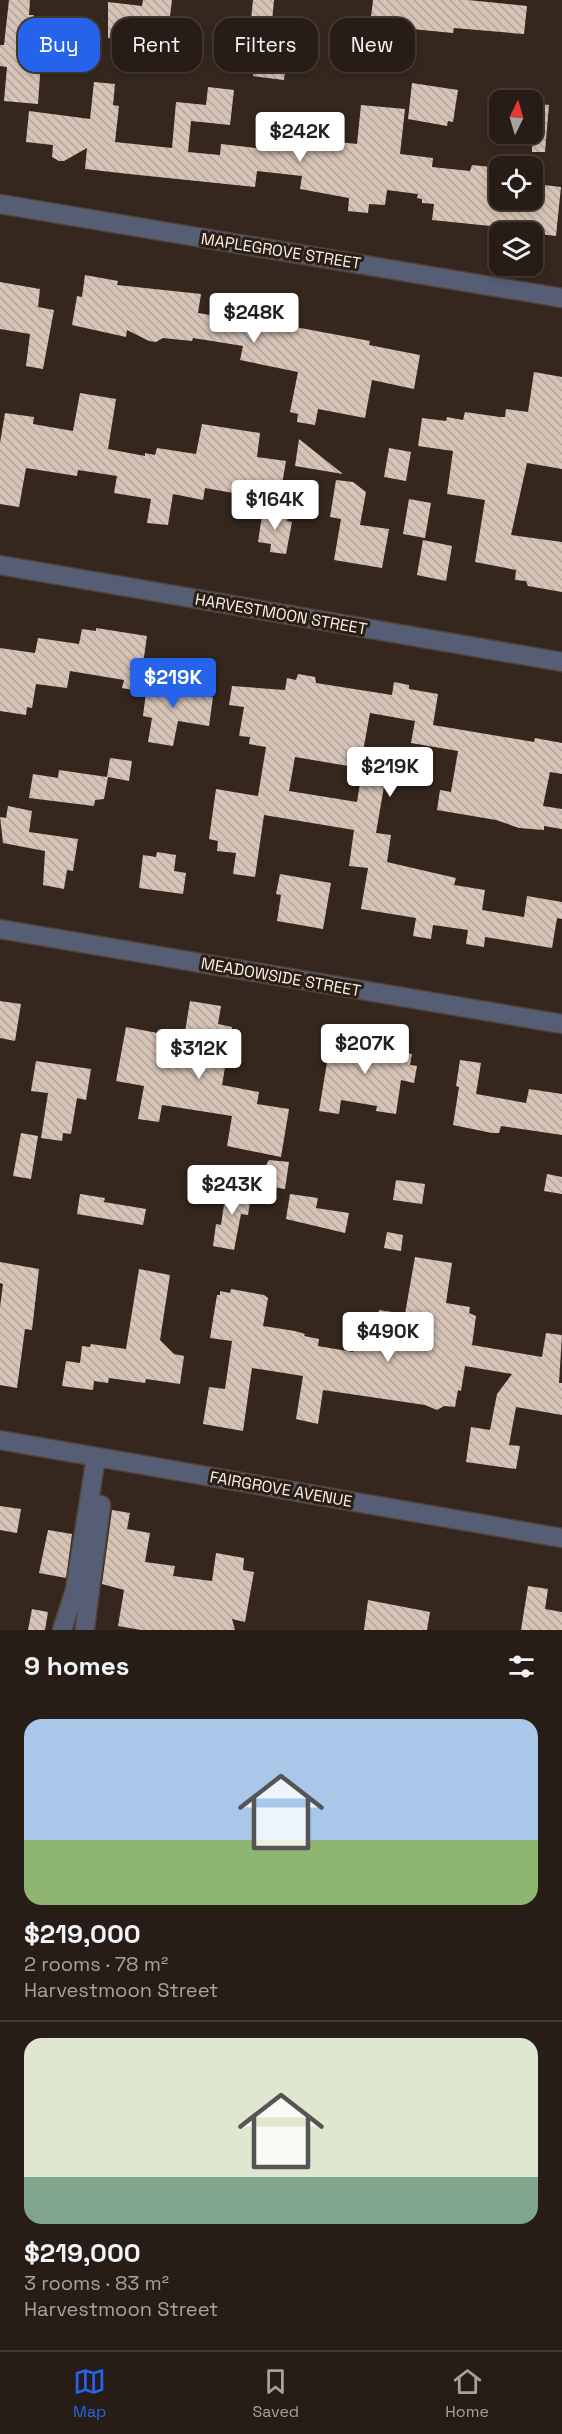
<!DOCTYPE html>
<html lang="en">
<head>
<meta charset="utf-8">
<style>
  body { margin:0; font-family:"Space Grotesk",sans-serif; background:#342a23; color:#f1f3f6; height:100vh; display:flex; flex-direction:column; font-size:22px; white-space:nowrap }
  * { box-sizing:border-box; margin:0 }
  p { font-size:20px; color:#a5a2a1 }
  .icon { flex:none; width:33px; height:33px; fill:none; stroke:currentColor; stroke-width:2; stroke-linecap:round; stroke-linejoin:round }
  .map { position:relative; height:1630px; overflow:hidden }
  .details { display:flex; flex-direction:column; background:#281d16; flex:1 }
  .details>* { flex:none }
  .top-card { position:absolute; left:18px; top:18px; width:526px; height:54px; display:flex; gap:12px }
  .needle { width:39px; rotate:5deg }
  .buttons { position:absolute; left:489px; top:90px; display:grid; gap:12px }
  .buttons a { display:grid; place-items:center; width:54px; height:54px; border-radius:12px; background:#281d16; box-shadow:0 3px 9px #0003,0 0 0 2px #443b35; font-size:30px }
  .price { position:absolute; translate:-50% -51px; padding:0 14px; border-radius:6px; background:#fff; color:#222; font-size:20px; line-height:39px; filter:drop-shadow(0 2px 3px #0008) }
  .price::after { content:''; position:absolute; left:50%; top:36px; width:18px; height:14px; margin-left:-9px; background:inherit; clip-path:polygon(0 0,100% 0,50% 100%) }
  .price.current { background:#2563eb; color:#fff }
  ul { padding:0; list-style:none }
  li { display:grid; align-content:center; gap:12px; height:318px; padding:0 24px }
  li+li { border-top:2px solid #443b35 }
  li span { display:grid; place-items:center; height:186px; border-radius:18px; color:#555 }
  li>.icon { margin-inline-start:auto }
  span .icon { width:108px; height:108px; fill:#fffc; stroke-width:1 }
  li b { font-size:26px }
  h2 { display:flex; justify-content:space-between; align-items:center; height:72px; padding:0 24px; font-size:26px }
  .pill { padding:0 21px; border-radius:18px; background:#281d16; box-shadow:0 3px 9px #0003,0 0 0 2px #443b35; font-size:21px; line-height:54px }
  .pill.current { background:#2563eb; color:#fff }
  .tab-bar { display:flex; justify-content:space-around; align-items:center; height:84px; border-top:2px solid #443b35; background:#281d16; font-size:16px; color:#a5a2a1 }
  .tab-bar a { display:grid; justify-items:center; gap:3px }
  .tab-bar .current { color:#2563eb }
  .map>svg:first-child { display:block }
</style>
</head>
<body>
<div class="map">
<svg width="562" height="1630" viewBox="0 0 562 1630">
  <defs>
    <pattern id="building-back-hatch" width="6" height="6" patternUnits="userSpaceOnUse" patternTransform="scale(1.5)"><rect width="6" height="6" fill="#d7c4b7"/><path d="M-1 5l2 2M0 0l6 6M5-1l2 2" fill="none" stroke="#b4a59b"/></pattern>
  </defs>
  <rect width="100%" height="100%" fill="#35271d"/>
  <!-- building -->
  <path fill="url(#building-back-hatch)" d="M9,0H30L29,15H34V20L52,22L47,62L41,61L38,104L4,101L7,67L0,66V45H4Z
    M143,0H172L167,40L141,42L108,38V2L142,6Z
    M253,0H274L272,22L251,20Z
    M373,0H468L527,6L524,34L454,28L453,33L412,29L410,45L391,43L393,19L371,17Z
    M272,31L289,33L284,80L253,76L255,57L270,58Z
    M94,82L115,84L113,105L119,106L115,142L172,148L176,102L206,105L208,87L234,90L230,125L191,121L188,152L220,155L221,144L264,149L265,144L290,147L291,142L303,143V138L357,144L361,105L405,109L400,154L433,158L432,167L470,171L472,165L500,168V200H532V190L543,192L544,185L561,187L556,236L539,234V231L432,220L434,204L422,203V199L417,198L418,194L387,190L385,205L369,204L368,213L348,211L349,198L300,189L302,176L257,171L255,187L129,174L85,169L87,148L64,161H59L52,157L53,145L26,142L29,111L90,119Z
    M412,83L458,90L453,122L448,121L447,126L408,119Z
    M532,103L549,105L545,152H532Z
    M85,275L118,281L117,285L201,294L198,313L260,323L263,308L282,311L279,324L370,341L369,345L420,355L414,389L372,380L365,418L318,409L315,425L297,422L298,414L290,412L298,372L240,360L243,346L193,338L192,341L163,338L156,342L149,341L127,330L126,337L72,325L77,296L82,297Z
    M0,282L40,289L38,307L54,310L43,369L26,366L30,334L0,329Z
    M534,372L562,377V469L527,463L511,535L562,542V592L528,586L526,581L515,580L516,570L475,562L485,500L447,494L453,451L418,446L422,418L446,421L447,417L463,420L465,412L500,417H505L506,409L528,412Z
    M80,393L116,399L108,449L145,456V453L155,455L157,448L196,454L202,424L260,433L257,457L286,461L278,508L255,504L256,497L205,488L203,500L173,494L168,525L147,523L151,499L114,493L117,476L78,470L77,476L26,468L19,507L0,504V443L5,413L34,417L33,424L73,431Z
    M299,439L343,474L295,466Z
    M389,448L411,452L406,481L384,477Z
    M336,480L353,482L366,492L360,525L389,529L382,568L334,560L341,519L330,517Z
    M409,499L431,503L425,538L403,534Z
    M263,509L288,514L287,521L292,522L286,554L270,552L271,544L258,542Z
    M423,540L452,546L446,581L417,575Z
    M96,628L147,636L139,691L122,688L124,680L70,671L67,688L36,684L32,708L27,707L26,715L0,711V648L35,653L38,638L79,644L82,629L96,631Z
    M298,674L315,677L316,683L392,695L394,682L409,685V689L438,694L433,725L534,742L535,738L562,743V774L550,772L543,806L562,809V829L544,826V830L519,828L496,820L437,810L440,790L451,792L458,751L411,743L415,721L370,713L360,768L295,757L289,791L357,802L364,759L388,763L376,833L391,835L387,862L456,878L454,885L485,890L482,910L524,917L527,896L562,902V919L557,918L552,948L485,937L484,947L466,944L468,930L433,925L431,939L413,936L416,918L361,909L368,868L349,866L354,830L264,815L255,877L233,874L236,853L217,851L218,841L209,839L216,789L258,796L266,747L249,744L250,737L239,736L244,707L229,705L232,686L285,690L287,678L296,680Z
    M148,677L186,683L184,693L213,697L209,726L178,721L173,746L148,742L152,718L143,716Z
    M110,758L132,761L129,781L108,777L104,799L95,800L94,806L29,798L33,774L58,778L59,770L107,777Z
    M8,806L32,811L29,832L78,839L73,871L67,870L64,889L43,885L45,851L3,843L0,817L6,818Z
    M157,852L176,855L174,871L186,873L183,894L139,888L143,855L156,857Z
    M280,874L331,883L323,929L277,921L281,895L276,894Z
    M0,1001L21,1004L15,1041L0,1038Z
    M190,1001L221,1006L218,1024L232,1027L222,1085L259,1092L257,1104L289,1109L281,1157L227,1146L232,1116L162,1105L159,1122L138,1119L144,1086L116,1081L126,1027L184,1038Z
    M350,1034L376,1039L375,1044L400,1048V1052L412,1054L410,1065L417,1066L414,1083L401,1080L396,1114L376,1111L377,1106L341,1100L339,1114L319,1111L330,1044L348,1047Z
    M460,1060L481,1063L476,1094L526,1103L529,1089L562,1094V1135L501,1126L499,1133H492L453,1125L459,1087L456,1086Z
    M36,1061L91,1069L86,1100L77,1098L71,1134L63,1133L62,1141L41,1138L48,1093L31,1091Z
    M21,1133L38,1136L31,1179L13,1176Z
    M269,1160L289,1162L285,1189L258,1185L260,1175Z
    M547,1174L562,1177V1194L544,1191Z
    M396,1180L425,1184L422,1204L393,1200Z
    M227,1184L252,1188L248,1215L241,1214L234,1250L213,1246L216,1224L221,1225Z
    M80,1194L105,1198L104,1202L146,1209L143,1225L77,1214Z
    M290,1194L318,1198L316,1208L349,1213L345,1233L286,1219Z
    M387,1232L403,1235L401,1251L384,1248Z
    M415,1257L452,1263L446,1303L470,1307L469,1313L476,1316L472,1345L542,1357L546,1333L562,1335L559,1383H562V1415L516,1407L509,1445L520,1446L516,1469L466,1462L471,1427L490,1430L497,1394L512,1374L465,1366L461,1391L458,1390L455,1407L444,1406L437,1410L425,1405L323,1390L318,1424L296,1419L303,1376L252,1368L243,1431L203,1424L209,1387L225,1389L232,1341L210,1338L217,1295H220V1291L230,1293L231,1289L264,1295L268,1298L263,1326L295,1331L305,1334L304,1336L319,1339L318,1346L353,1352L355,1343L368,1345L369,1338L374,1339L379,1310L405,1314Z
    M0,1262L39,1269L32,1330L25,1329L17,1388L0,1385V1307L3,1284L0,1283Z
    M139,1269L170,1275L160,1340L174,1354L184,1356L180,1384L146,1379L145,1383L109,1378L108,1383L94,1381L93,1390L62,1386L66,1361L80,1363L82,1346L90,1347L91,1344L126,1349Z
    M0,1506L21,1509L17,1533L0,1530Z
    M112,1510L130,1513L127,1529L150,1533L145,1562L175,1566L173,1576L212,1581L216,1553L244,1558L243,1570L254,1572L245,1622L232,1619L235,1630H141L118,1626L124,1590L102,1584Z
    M48,1530L72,1534L66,1578L39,1573Z
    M528,1586L548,1589L545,1609L562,1612V1630H521Z
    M368,1600L430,1612L427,1630H364Z
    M32,1609L48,1612L45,1630H28Z"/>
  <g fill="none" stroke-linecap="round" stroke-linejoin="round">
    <defs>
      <path id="minor" d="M0,204L562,298
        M0,565L562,662
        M0,929L562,1024
        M0,1440L562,1538
        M85,1628L101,1505
        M62,1630L75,1590L96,1457"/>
    </defs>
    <!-- minor casing -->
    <use href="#minor" stroke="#51433a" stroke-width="21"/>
    <!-- minor -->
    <use href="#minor" stroke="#565e75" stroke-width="18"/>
  </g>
  <g text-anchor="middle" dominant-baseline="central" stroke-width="6" stroke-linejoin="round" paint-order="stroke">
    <!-- street labels -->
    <g font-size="16" fill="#faf0e9" stroke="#2b1e13">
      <text transform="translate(281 251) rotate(9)">MAPLEGROVE STREET</text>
      <text transform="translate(281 614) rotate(10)">HARVESTMOON STREET</text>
      <text transform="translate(281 977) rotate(10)">MEADOWSIDE STREET</text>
      <text transform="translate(281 1489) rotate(10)">FAIRGROVE AVENUE</text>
    </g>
  </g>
</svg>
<div class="buttons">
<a><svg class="needle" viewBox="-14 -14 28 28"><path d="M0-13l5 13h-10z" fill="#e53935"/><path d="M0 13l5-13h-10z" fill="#a5a2a1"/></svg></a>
<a><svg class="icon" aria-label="locate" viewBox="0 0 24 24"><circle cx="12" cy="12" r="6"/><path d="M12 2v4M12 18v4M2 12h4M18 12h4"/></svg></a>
<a><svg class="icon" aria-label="layers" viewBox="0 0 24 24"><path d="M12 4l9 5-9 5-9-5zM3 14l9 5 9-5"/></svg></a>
</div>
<b class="price" style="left:300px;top:163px">$242K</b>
<b class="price" style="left:254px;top:344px">$248K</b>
<b class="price" style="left:275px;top:531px">$164K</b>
<b class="price current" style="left:173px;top:709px">$219K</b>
<b class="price" style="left:390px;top:798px">$219K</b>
<b class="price" style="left:365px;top:1075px">$207K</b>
<b class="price" style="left:199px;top:1080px">$312K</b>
<b class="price" style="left:232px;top:1216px">$243K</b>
<b class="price" style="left:388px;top:1363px">$490K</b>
<div class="top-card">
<a class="pill current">Buy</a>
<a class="pill">Rent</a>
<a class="pill">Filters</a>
<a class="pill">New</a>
</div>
</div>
<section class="details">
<h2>9 homes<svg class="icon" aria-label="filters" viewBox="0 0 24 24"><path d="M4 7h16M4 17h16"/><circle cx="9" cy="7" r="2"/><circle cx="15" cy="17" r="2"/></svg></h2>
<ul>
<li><span style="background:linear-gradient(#a9c7e8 65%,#8fb573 0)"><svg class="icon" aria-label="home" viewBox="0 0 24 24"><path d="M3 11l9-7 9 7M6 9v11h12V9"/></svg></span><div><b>$219,000</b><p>2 rooms · 78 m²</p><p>Harvestmoon Street</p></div></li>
<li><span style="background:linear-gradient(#dfe7d0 75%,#7fa58c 0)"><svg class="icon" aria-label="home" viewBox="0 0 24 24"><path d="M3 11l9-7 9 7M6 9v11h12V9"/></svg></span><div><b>$219,000</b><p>3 rooms · 83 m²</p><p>Harvestmoon Street</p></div></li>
</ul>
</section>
<nav class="tab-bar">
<a class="current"><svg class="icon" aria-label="map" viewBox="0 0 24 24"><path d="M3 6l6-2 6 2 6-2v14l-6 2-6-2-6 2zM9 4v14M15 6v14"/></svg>Map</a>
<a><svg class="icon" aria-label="saved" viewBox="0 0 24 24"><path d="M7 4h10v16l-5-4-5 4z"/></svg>Saved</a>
<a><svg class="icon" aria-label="home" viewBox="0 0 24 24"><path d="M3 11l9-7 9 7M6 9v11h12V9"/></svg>Home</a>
</nav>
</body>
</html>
